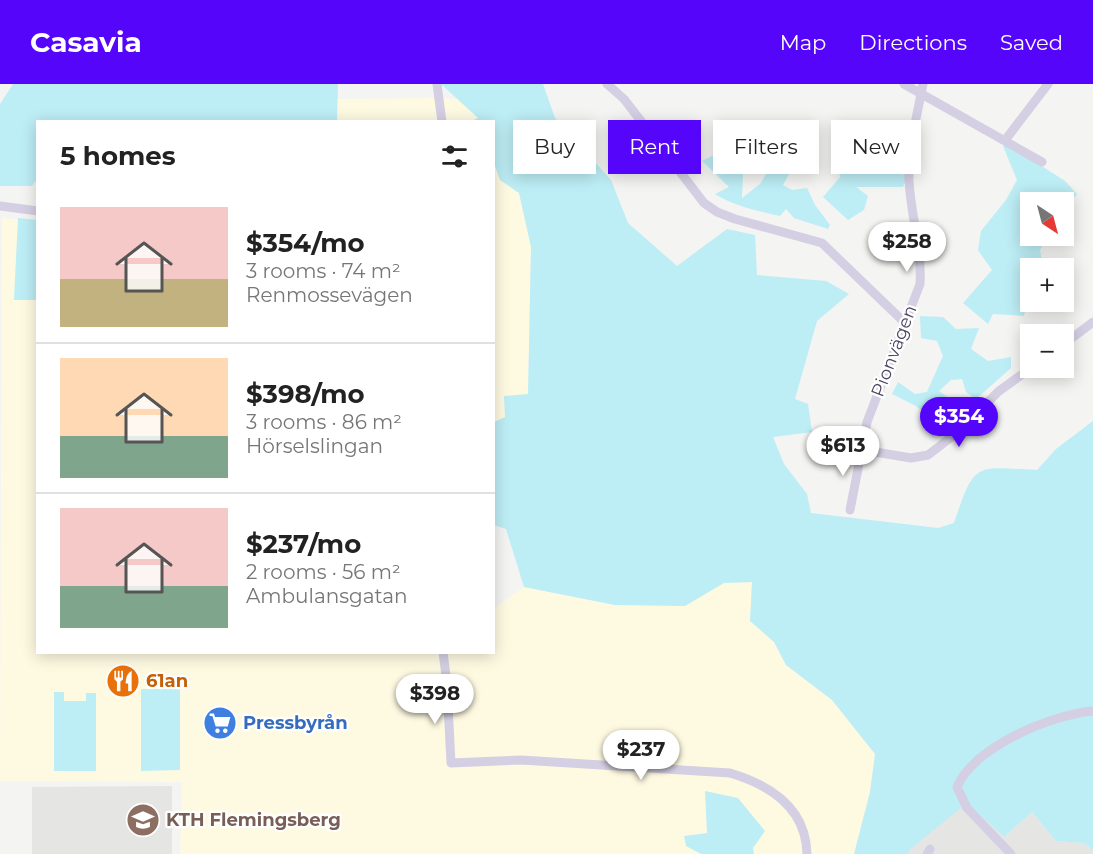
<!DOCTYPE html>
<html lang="en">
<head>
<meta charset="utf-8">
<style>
  body { margin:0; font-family:Montserrat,sans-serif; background:#f2f2f2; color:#222; height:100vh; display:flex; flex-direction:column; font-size:22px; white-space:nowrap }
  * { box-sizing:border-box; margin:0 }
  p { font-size:20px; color:#767676 }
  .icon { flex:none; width:33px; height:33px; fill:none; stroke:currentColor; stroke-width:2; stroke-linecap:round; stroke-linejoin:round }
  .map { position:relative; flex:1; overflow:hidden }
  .drawer { position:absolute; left:36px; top:36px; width:459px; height:534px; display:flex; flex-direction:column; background:#fff; border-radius:0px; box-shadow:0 3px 15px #0003 }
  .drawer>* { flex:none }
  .top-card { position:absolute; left:513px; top:36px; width:489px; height:54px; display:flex; gap:12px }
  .needle { width:39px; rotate:144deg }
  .tools { position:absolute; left:1020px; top:108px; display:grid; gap:12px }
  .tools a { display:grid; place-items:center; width:54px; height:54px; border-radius:0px; background:#fff; box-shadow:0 3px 15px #0003; font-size:30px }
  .price { position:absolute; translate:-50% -51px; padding:0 14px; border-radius:21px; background:#fff; color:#222; font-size:20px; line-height:39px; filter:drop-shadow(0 2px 3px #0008) }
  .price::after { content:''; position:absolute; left:50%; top:36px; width:18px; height:14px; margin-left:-9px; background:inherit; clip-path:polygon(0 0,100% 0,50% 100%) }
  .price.current { background:#5506fa; color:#fff }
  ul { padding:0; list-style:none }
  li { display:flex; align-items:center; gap:18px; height:150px; padding:0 24px }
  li+li { border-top:2px solid #e0e0e0 }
  li span { display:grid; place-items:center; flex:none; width:168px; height:120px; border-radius:0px; color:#555 }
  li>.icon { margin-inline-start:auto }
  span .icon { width:72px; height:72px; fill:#fffc; stroke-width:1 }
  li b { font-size:26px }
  h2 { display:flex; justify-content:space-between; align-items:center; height:72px; padding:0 24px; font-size:26px }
  .tag { padding:0 21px; border-radius:0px; background:#fff; box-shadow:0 3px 15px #0003; font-size:21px; line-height:54px }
  .tag.current { background:#5506fa; color:#fff }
  header { display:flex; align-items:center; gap:36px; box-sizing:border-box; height:84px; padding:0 30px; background:#5506fa; color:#fff }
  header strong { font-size:28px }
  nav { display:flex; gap:33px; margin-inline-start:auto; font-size:21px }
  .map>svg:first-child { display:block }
</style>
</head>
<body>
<header>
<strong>Casavia</strong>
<nav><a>Map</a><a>Directions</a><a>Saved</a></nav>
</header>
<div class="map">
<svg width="1093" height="770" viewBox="0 0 1093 770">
  <rect width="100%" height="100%" fill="#f4f4f2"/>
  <!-- education -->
  <path fill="#e5e5e4" d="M172,702V770H32V703Z
    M967,718L1004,753L1032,728L1056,757L1084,759L1093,766V770H908V766Z"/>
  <!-- medical -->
  <path fill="#fefae2" d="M433,14L458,15L479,34L472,38H337V15Z
    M494,79L500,96L519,109L531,163L528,310L506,333L494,338Z
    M2,134L37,137L38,568H494V524L524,503L615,521L685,522L724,499L752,498L750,537L774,558L786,581L832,616L875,670L870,708L854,770H180L182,698L0,697Z"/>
  <!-- green -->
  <path fill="#bdedf5" d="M13,0H338L337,37L38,38L37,95L32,102H0V20Z
    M441,0H543L555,34L611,96L628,139L677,182L727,145L755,151L757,191L826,197L849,210L817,237L795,315L808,320L812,348L773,353L784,380L807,410L811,429L938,444L954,439C975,377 974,383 1037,386L1056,365L1093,337V766L1084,759L1056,757L1032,728L1004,753L967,719L909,766L908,770H854L870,708L875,670L832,616L786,581L774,558L750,537L752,498L724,499L685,522L615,521L524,503L506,445L494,441V338L505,333L504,312L528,310L531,163L519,109L500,96L494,79V38L472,37L478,34Z
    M1009,61L1065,97L1077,110L1064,127V118H1030V152H1048L1040,166L1043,184H1030V218H1034L1026,222L1024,232L993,230L988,240L963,219L992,186L978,166L981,147L1006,116L1017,96L1003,62Z
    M718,69L723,79L743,90L742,114L760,100L778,71L795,79L783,101L792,106L807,104L815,121L830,141L828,145L794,134L786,125L780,132C758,127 734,122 715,110L729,103L702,77Z
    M850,72L871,86L908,91L903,103H856L868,112L864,126L848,136L823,113L840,93L838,79Z
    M18,134L37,136V216H14Z
    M920,232L943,233L956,245L979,244L971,265L988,277L1011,273V284L976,315L966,308L962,295L951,296L939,307L953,317L969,321L933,353L925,344L931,334L916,322L892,310L898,298L915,310L927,308L943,272L937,257L921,254Z
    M141,605H180V686L141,687Z
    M54,608H64V617H86V609H96V687H54Z
    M705,707L738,714L765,747L753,764L754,770H701L686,762L684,752L707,749Z"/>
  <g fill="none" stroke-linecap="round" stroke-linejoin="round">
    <!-- minor -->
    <path stroke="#d4cfe3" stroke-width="9" d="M437,0L442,38
      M607,0L624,15L704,119L717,128L735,135L822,159L904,238
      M904,0L1042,78
      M1006,55L1048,0
      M0,122L38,127
      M1064,260L1093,238
      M863,366L911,374L928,371L954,351L999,307L1031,284
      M850,426L867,338L920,200C922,165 911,132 909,97C908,65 917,32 923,0
      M443,568L446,592
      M447,601L451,679L521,676L730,689C770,701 806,724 807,770
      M927,770L930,765
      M1011,770L967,724L957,703C975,662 1051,631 1093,627"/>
  </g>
  <!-- icons -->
  <defs>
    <symbol id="restaurant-disc" viewBox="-11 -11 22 22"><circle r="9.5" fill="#e8710a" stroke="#fff"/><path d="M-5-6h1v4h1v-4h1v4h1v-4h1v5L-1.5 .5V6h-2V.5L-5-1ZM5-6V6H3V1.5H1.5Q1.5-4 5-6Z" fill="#fff"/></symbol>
    <symbol id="supermarket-disc" viewBox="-11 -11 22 22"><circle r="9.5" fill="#3f7fe0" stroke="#fff"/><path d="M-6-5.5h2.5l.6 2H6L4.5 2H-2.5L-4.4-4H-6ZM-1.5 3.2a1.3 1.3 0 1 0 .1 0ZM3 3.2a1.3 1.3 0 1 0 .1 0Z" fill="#fff"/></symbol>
    <symbol id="university-disc" viewBox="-11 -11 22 22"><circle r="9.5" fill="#8d6e63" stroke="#fff"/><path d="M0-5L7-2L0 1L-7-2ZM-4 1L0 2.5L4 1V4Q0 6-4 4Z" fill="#fff"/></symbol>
  </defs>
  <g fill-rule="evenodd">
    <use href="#restaurant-disc" x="104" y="578" width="38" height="38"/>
    <use href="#supermarket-disc" x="201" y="620" width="38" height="38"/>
    <use href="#university-disc" x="124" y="717" width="38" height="38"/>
  </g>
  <g text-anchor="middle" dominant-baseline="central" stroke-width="4.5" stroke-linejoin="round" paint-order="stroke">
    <!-- street labels -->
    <g font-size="18" fill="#4d4762" stroke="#fff">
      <text transform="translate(894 267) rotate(-69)">Pionvägen</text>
    </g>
    <!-- food labels -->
    <g font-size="18" font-weight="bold" fill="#c56008" stroke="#fff" text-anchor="start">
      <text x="146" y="597">61an</text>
    </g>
    <!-- shop labels -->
    <g font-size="18" font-weight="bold" fill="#366cbe" stroke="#fff" text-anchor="start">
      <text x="243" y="639">Pressbyrån</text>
    </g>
    <!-- education labels -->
    <g font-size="18" font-weight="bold" fill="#785e54" stroke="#fff" text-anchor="start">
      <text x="166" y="736">KTH Flemingsberg</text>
    </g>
  </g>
</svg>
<div class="tools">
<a><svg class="needle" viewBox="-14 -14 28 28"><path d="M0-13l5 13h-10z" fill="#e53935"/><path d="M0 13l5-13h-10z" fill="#767676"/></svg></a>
<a>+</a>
<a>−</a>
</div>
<b class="price" style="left:907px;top:189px">$258</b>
<b class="price current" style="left:959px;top:364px">$354</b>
<b class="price" style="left:843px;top:393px">$613</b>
<b class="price" style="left:435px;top:641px">$398</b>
<b class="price" style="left:641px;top:697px">$237</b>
<div class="top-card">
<a class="tag">Buy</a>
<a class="tag current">Rent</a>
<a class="tag">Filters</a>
<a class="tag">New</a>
</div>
<section class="drawer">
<h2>5 homes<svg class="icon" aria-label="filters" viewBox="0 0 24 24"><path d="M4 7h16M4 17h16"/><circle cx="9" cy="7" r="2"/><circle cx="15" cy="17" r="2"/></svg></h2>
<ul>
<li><span style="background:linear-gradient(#f6c9c9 60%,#c2b280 0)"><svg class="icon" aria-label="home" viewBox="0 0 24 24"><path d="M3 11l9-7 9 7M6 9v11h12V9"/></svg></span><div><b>$354/mo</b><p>3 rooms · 74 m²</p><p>Renmossevägen</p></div></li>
<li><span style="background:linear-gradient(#ffd9b3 65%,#7fa58c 0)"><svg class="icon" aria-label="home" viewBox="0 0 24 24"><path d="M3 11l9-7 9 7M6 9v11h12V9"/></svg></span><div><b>$398/mo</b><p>3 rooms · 86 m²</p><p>Hörselslingan</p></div></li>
<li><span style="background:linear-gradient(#f6c9c9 65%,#7fa58c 0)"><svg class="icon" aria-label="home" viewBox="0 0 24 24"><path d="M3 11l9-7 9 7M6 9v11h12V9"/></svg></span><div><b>$237/mo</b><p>2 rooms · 56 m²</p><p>Ambulansgatan</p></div></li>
</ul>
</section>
</div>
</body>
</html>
